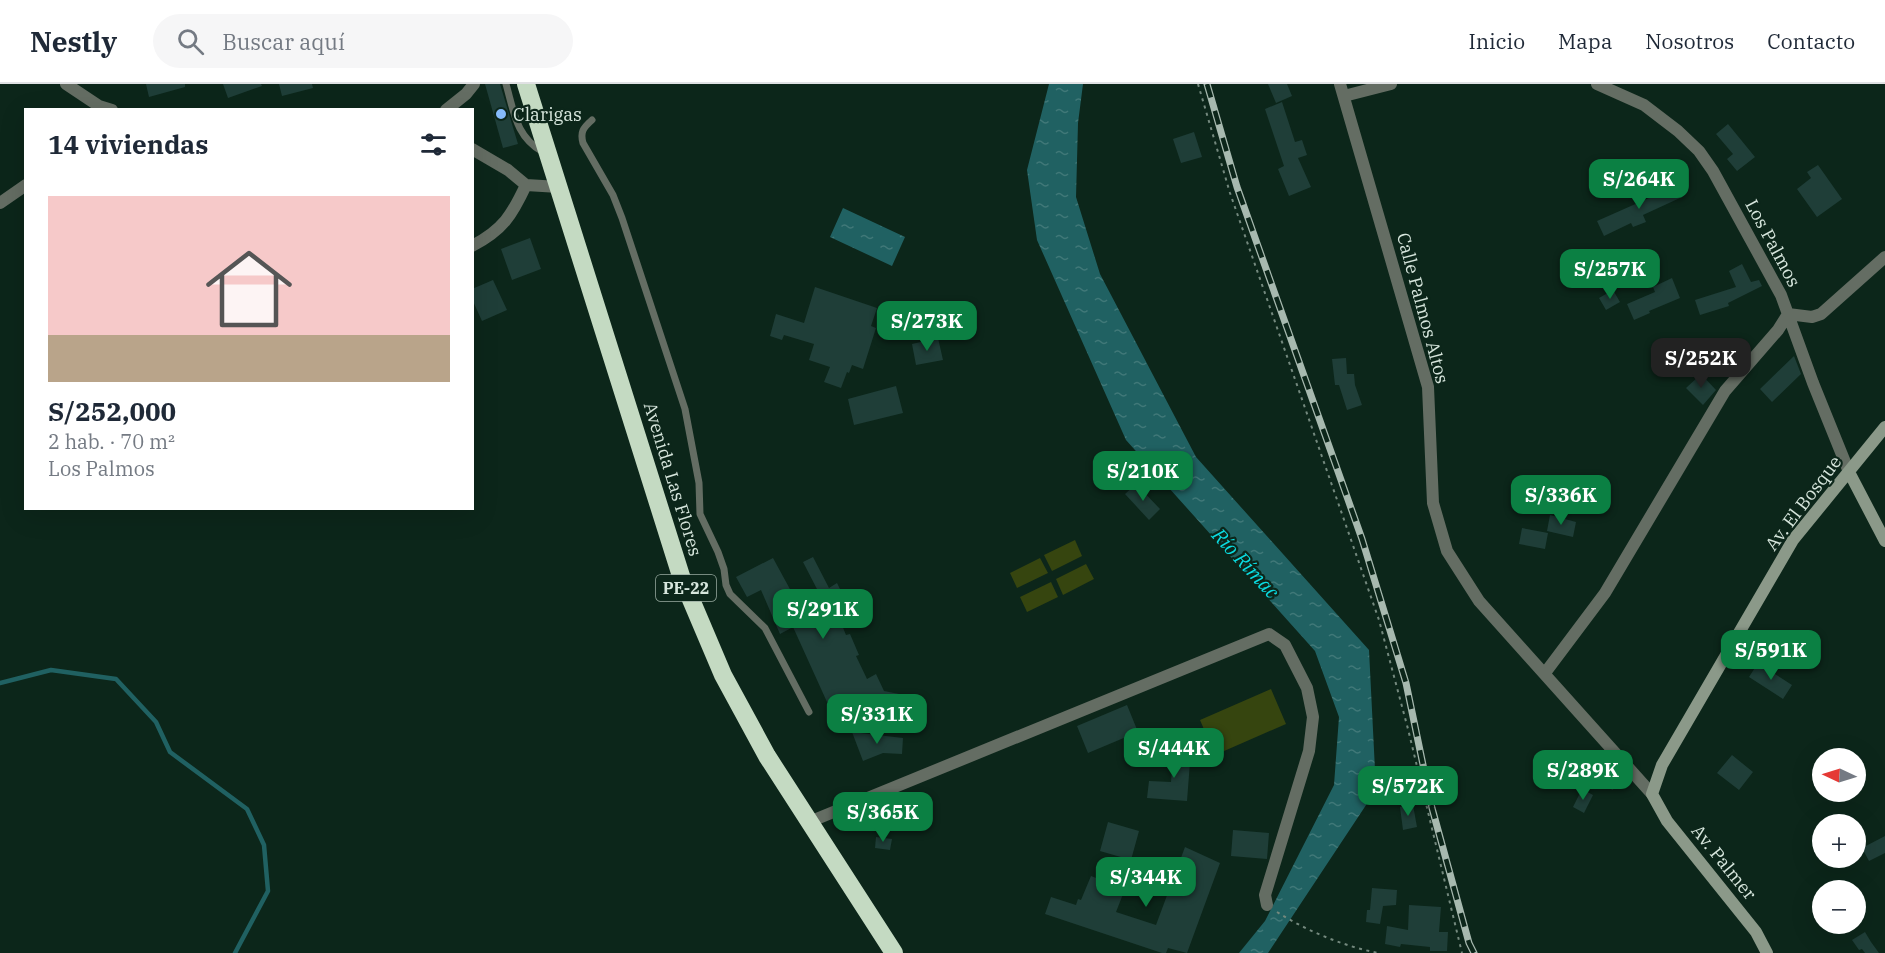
<!DOCTYPE html>
<html lang="es">
<head>
<meta charset="utf-8">
<style>
  body { margin:0; font-family:"IBM Plex Serif",serif; background:#f6f6f7; color:#1f2937; height:100vh; display:flex; flex-direction:column; font-size:22px; white-space:nowrap }
  * { box-sizing:border-box; margin:0 }
  p { font-size:20px; color:#747a83 }
  .icon { flex:none; width:33px; height:33px; fill:none; stroke:currentColor; stroke-width:2; stroke-linecap:round; stroke-linejoin:round }
  .map { position:relative; flex:1; overflow:hidden }
  .side { position:absolute; left:24px; top:24px; width:450px; height:402px; display:flex; flex-direction:column; background:#fff; border-radius:0px; box-shadow:0 6px 24px #0002 }
  .side>* { flex:none }
  .needle { width:39px; rotate:274deg }
  .buttons { position:absolute; left:1812px; top:664px; display:grid; gap:12px }
  .buttons a { display:grid; place-items:center; width:54px; height:54px; border-radius:50%; background:#fff; box-shadow:0 6px 24px #0002; font-size:30px }
  .price { position:absolute; translate:-50% -51px; padding:0 14px; border-radius:12px; background:#0b8043; color:#fff; font-size:20px; line-height:39px; filter:drop-shadow(0 2px 3px #0008) }
  .price::after { content:''; position:absolute; left:50%; top:36px; width:18px; height:14px; margin-left:-9px; background:inherit; clip-path:polygon(0 0,100% 0,50% 100%) }
  .price.active { background:#222; color:#fff }
  ul { padding:0; list-style:none }
  li { display:grid; align-content:center; gap:12px; height:318px; padding:0 24px }
  li span { display:grid; place-items:center; height:186px; border-radius:0px; color:#555 }
  li>.icon { margin-inline-start:auto }
  span .icon { width:108px; height:108px; fill:#fffc; stroke-width:1 }
  li b { font-size:26px }
  h2 { display:flex; justify-content:space-between; align-items:center; height:72px; padding:0 24px; font-size:26px }
  header { display:flex; align-items:center; gap:36px; box-sizing:border-box; height:84px; padding:0 30px; background:#fff; border-bottom:2px solid #e0e1e3 }
  header strong { font-size:28px }
  nav { display:flex; gap:33px; margin-inline-start:auto; font-size:21px }
  .search { width:420px; height:54px; background:#f6f6f7; display:flex; align-items:center; gap:15px; box-sizing:border-box; padding:0 21px; border-radius:33px; color:#747a83; font-size:22px }
  .map>svg:first-child { display:block }
</style>
</head>
<body>
<header>
<strong>Nestly</strong>
<div class="search"><svg class="icon" aria-label="search" viewBox="0 0 24 24"><circle cx="10" cy="10" r="6"/><path d="M15 15l6 6"/></svg>Buscar aquí</div>
<nav><a>Inicio</a><a>Mapa</a><a>Nosotros</a><a>Contacto</a></nav>
</header>
<div class="map">
<svg width="1885" height="869" viewBox="0 0 1885 869">
  <defs>
    <pattern id="water-ripples" width="26" height="14" patternUnits="userSpaceOnUse" patternTransform="scale(1.5)"><rect width="26" height="14" fill="#206162"/><path d="M2 4q2-2 4 0t4 0M15 11q2-2 4 0t4 0" fill="none" stroke="#407878"/></pattern>
  </defs>
  <rect width="100%" height="100%" fill="#0c261a"/>
  <!-- green -->
  <path fill="#36450f" d="M1075,456L1082,472L1052,487L1044,471Z
    M1040,474L1048,489L1017,504L1010,489Z
    M1086,480L1094,495L1063,511L1056,495Z
    M1051,498L1058,513L1027,528L1020,513Z
    M1271,605L1286,640L1215,671L1200,636Z"/>
  <!-- water -->
  <path fill="url(#water-ripples)" d="M1049,0H1083L1078,39L1076,113L1100,190L1196,373L1369,566L1376,706L1268,869H1239L1265,837L1334,701L1339,633L1315,567L1126,356L1037,156L1027,86Z
    M843,124L905,153L892,182L830,153Z"/>
  <g fill="none" stroke-linecap="round" stroke-linejoin="round">
    <!-- stream -->
    <path stroke="#206162" stroke-width="4.5" d="M0,599L51,586L116,595L156,638L170,668L247,725L264,761L268,807L235,869"/>
  </g>
  <!-- building -->
  <path fill="#1f3e38" d="M146,0H185V3L149,13Z
    M223,0H261L262,2L228,14Z
    M279,0H312L313,4L282,12Z
    M485,0H500L518,60L503,64Z
    M1268,0H1287L1292,12L1276,19Z
    M1282,18L1295,58L1302,56L1307,71L1298,74L1311,103L1289,112L1278,85L1284,82L1265,25Z
    M1728,40L1755,73L1737,87L1727,75L1733,70L1716,50Z
    M1194,48L1202,73L1181,79L1173,55Z
    M1818,81L1842,115L1817,133L1797,105L1811,94L1807,88Z
    M1676,99L1682,113L1643,131L1646,138L1633,143L1631,139L1604,152L1597,137L1649,114L1648,112Z
    M530,154L541,185L512,196L501,165Z
    M1742,180L1751,198L1759,196L1762,202L1728,219L1729,222L1700,231L1695,216L1736,203L1729,187Z
    M1672,194L1680,214L1649,227L1650,229L1634,236L1627,220L1655,208L1653,203Z
    M493,196L507,226L482,237L472,215V205Z
    M815,203L877,224L871,242L876,244L863,285L852,281L849,289L847,288L841,304L824,298L830,283L809,276L814,260L784,251L782,256L770,252L776,230L804,239Z
    M1613,206L1620,218L1606,226L1599,214Z
    M938,254L943,276L916,281L912,260Z
    M1794,272L1801,290L1772,318L1760,305Z
    M1346,274L1347,290H1354L1355,301L1362,321L1347,326L1339,301H1335L1332,275Z
    M1701,290L1716,306L1703,321L1686,304Z
    M896,302L903,329L854,341L848,315Z
    M1136,400L1160,425L1149,436L1125,410Z
    M1550,431L1576,438L1573,453L1547,447Z
    M1522,444L1548,449L1545,465L1519,460Z
    M813,473L829,504L837,499L842,509L837,511L844,526L837,529L846,551L850,550L859,571L856,572L867,595L876,590L884,607L904,611L901,633L842,629L835,615L827,618L793,543L780,550L761,506L747,513L736,493L773,474L797,518L818,507L803,478Z
    M1758,579L1792,601L1783,615L1749,593Z
    M1127,621L1138,648L1088,669L1077,642Z
    M852,648L903,654L902,670L883,669L863,677Z
    M1174,663L1191,665L1187,717L1147,714L1149,697L1171,698Z
    M1732,671L1753,688L1739,706L1717,689Z
    M1617,685L1625,698L1612,706L1604,692Z
    M1582,705L1593,711L1584,729L1573,723Z
    M1413,721L1417,743L1403,746L1400,723Z
    M1108,738L1139,747L1131,776L1100,767Z
    M1233,746L1269,749L1267,775L1231,772Z
    M1885,752V769L1869,777L1862,764Z
    M876,753L892,755L890,766L875,764Z
    M1185,763L1220,779L1187,869L1168,864L1166,869H1162L1045,830L1051,813L1076,821L1078,815L1081,816L1091,792L1125,805L1116,828L1156,841Z
    M1372,804L1397,806L1396,821L1383,822L1380,840L1366,838L1367,826H1370Z
    M1409,821L1441,823L1439,848H1448L1447,867H1430V863L1401,860L1400,863L1385,860L1387,842L1408,846Z
    M1865,848L1871,858L1879,869H1865L1862,865L1859,866L1852,856Z"/>
  <g fill="none" stroke-linecap="round" stroke-linejoin="round">
    <!-- path -->
    <path stroke="#74897e" stroke-width="2" stroke-dasharray="3 4.5" stroke-linecap="butt" d="M1198,0L1230,109L1379,536L1408,645L1462,869
      M1277,828C1307,847 1343,862 1378,869"/>
    <!-- lane -->
    <path stroke="#646d63" stroke-width="7" d="M506,0C514,28 516,53 543,68
      M592,36C583,44 580,48 583,59L613,111L622,134L685,325L699,399L700,430L718,468L724,485L726,501L730,510L765,544L809,628"/>
    <!-- street -->
    <path stroke="#646d63" stroke-width="12" d="M66,0L99,22L112,26
      M1340,0L1428,303L1433,419L1447,467L1479,517L1652,710
      M1597,0L1644,21L1678,47L1699,67L1713,87L1781,211L1813,299L1849,388
      M1344,12L1391,0
      M446,26L466,10L474,0
      M472,65L508,86L526,101L559,103
      M0,119L26,101
      M472,162C503,146 512,131 526,101
      M1545,589L1605,509L1725,307L1778,246L1788,230L1812,233L1821,230L1885,173
      M809,738L1269,550L1285,561L1307,604L1313,633L1309,667L1265,811L1267,821"/>
    <!-- secondary -->
    <path stroke="#8b9989" stroke-width="12" d="M1849,388L1885,457
      M1767,869L1756,848L1667,737L1652,710L1662,681L1793,456L1885,343"/>
    <!-- highway -->
    <path stroke="#c4dac2" stroke-width="18" d="M526,0L681,492L723,591L767,672L894,869"/>
    <defs>
      <path id="rail" d="M1207,0L1237,103L1362,455L1406,599L1432,724L1469,859L1474,869"/>
    </defs>
    <!-- rail casing -->
    <use href="#rail" stroke="#a7b9af" stroke-width="7"/>
    <!-- rail -->
    <use href="#rail" stroke="#0c261a" stroke-width="4.5" stroke-dasharray="14" stroke-linecap="butt"/>
  </g>
  <!-- markers -->
  <circle fill="#85bbfb" stroke="#0c261a" stroke-width="2" cx="501" cy="30" r="6"/>
  <g text-anchor="middle" dominant-baseline="central" stroke-width="4.5" stroke-linejoin="round" paint-order="stroke">
    <!-- shield labels -->
    <rect fill="#0c261a" stroke="#9aaca2" stroke-width="1.5" x="656" y="491" width="60" height="26" rx="4.5"/>
    <g font-size="16" font-weight="bold" fill="#d7e6dd">
      <text x="686" y="504">PE-22</text>
    </g>
    <!-- poi labels -->
    <g font-size="18" fill="#d7e6dd" stroke="#0c261a" text-anchor="start">
      <text x="513" y="30">Clarigas</text>
    </g>
    <!-- street labels -->
    <g font-size="18" fill="#d7e6dd" stroke="#0c261a">
      <text transform="translate(1773 159) rotate(62)">Los Palmos</text>
      <text transform="translate(1423 224) rotate(75)">Calle Palmos Altos</text>
      <text transform="translate(673 395) rotate(73)">Avenida Las Flores</text>
      <text transform="translate(1803 419) rotate(-53)">Av. El Bosque</text>
      <text transform="translate(1724 778) rotate(51)">Av. Palmer</text>
    </g>
    <!-- water labels -->
    <g font-size="20" font-style="italic" fill="#0adbe0" stroke="#0c261a">
      <text transform="translate(1246 479) rotate(47)">Río Rímac</text>
    </g>
  </g>
</svg>
<div class="buttons">
<a><svg class="needle" viewBox="-14 -14 28 28"><path d="M0-13l5 13h-10z" fill="#e53935"/><path d="M0 13l5-13h-10z" fill="#747a83"/></svg></a>
<a>+</a>
<a>−</a>
</div>
<b class="price" style="left:1639px;top:126px">S/264K</b>
<b class="price" style="left:1610px;top:216px">S/257K</b>
<b class="price" style="left:927px;top:268px">S/273K</b>
<b class="price active" style="left:1701px;top:305px">S/252K</b>
<b class="price" style="left:1143px;top:418px">S/210K</b>
<b class="price" style="left:1561px;top:442px">S/336K</b>
<b class="price" style="left:823px;top:556px">S/291K</b>
<b class="price" style="left:1771px;top:597px">S/591K</b>
<b class="price" style="left:877px;top:661px">S/331K</b>
<b class="price" style="left:1174px;top:695px">S/444K</b>
<b class="price" style="left:1583px;top:717px">S/289K</b>
<b class="price" style="left:1408px;top:733px">S/572K</b>
<b class="price" style="left:883px;top:759px">S/365K</b>
<b class="price" style="left:1146px;top:824px">S/344K</b>
<section class="side">
<h2>14 viviendas<svg class="icon" aria-label="filters" viewBox="0 0 24 24"><path d="M4 7h16M4 17h16"/><circle cx="9" cy="7" r="2"/><circle cx="15" cy="17" r="2"/></svg></h2>
<ul>
<li><span style="background:linear-gradient(#f6c9c9 75%,#b9a48a 0)"><svg class="icon" aria-label="home" viewBox="0 0 24 24"><path d="M3 11l9-7 9 7M6 9v11h12V9"/></svg></span><div><b>S/252,000</b><p>2 hab. · 70 m²</p><p>Los Palmos</p></div></li>
</ul>
</section>
</div>
</body>
</html>
